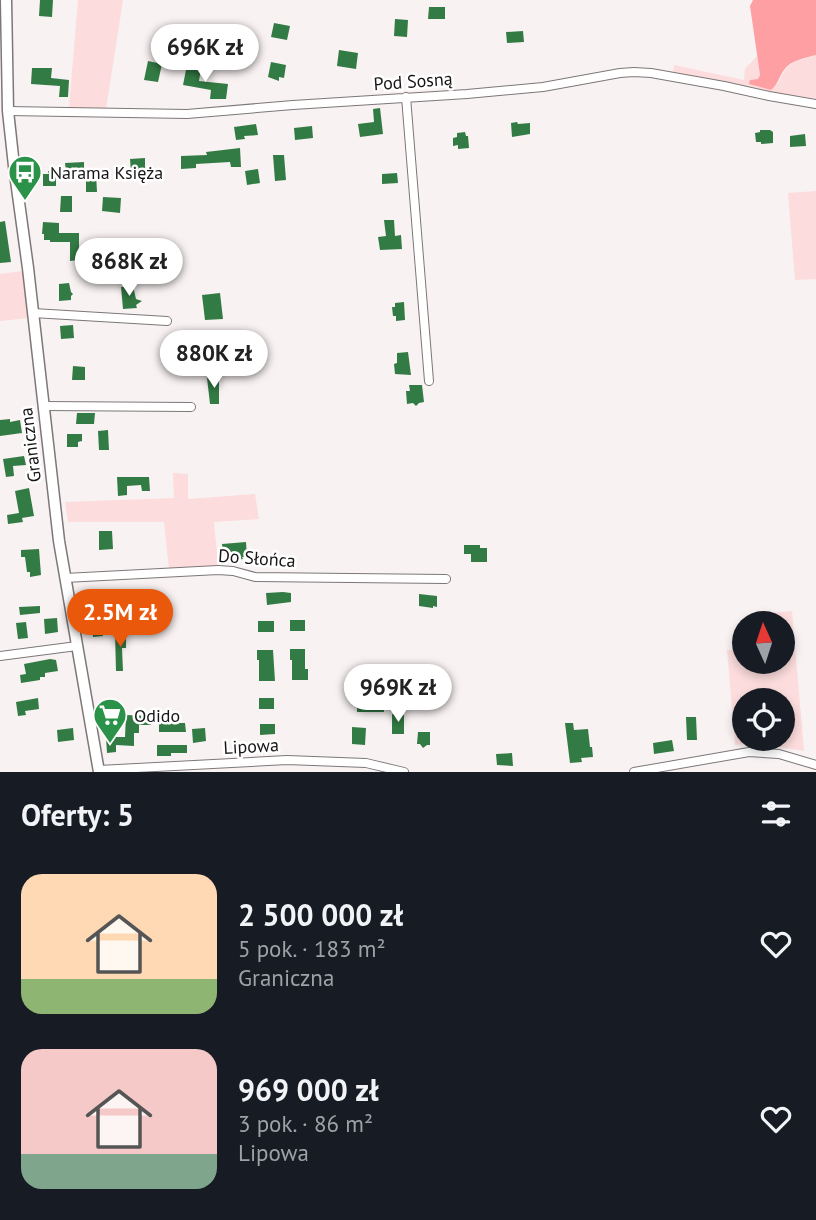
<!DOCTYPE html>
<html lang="pl">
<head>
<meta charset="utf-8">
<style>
  body { margin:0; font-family:"PT Sans",sans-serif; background:#20242c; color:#f1f3f6; height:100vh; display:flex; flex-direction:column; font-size:26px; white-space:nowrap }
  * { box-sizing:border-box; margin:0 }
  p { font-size:23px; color:#9ea1a6 }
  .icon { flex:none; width:38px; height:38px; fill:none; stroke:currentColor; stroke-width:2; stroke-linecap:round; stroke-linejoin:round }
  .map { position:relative; height:772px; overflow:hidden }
  .panel { display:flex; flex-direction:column; background:#171b24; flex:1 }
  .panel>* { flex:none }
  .needle { width:46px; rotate:357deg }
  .controls { position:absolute; left:732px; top:611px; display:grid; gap:14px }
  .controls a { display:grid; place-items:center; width:63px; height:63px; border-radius:50%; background:#171b24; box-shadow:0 4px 10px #0003; font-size:35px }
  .price { position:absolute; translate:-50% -60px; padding:0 16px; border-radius:24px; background:#fff; color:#222; font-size:23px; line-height:46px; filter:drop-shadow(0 2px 4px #0008) }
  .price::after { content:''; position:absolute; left:50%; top:42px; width:21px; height:16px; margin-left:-10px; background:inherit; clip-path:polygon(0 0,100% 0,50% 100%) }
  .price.selected { background:#ea580c; color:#fff }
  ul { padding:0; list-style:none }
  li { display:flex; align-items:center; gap:21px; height:175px; padding:0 21px }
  li span { display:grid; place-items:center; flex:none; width:196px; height:140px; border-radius:21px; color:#555 }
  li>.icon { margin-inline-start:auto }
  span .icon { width:84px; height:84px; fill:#fffc; stroke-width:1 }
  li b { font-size:30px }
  h2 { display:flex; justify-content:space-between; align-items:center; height:84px; padding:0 21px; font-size:30px }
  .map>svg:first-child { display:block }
</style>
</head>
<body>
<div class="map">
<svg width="816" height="772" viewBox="0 0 816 772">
  <rect width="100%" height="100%" fill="#f9f2f2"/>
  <!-- green -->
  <path fill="#fcdcdc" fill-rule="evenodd" d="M78,0H123L106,109L69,108Z
    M816,55V99L757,90L673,72L674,65L744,80L745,69L757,56L760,75L758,79L778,84C788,61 793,62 816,55Z
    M816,191V279L795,280L788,193Z
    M23,271L29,318L0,321V274Z
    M173,473L188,474V499L255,494L259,519L214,522L218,566L169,569L164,522H68L65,502L174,498Z
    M792,611L804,751L755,743L735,745L727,650H744V662H782V623H759L758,614ZM744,700H782V738H744Z"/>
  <!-- forest -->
  <path fill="#fea0a3" d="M753,0H816V55C805,58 791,60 784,70C779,77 778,84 771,90L749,84L750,80L758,79L760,75L750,6Z"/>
  <!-- building -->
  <path fill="#337b44" d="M40,0H53L52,17L39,16Z
    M429,7H445V19H428Z
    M395,19L408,20L407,37L394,36Z
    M274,23L290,26L287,40L271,37Z
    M523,31L524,42L507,43L506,32Z
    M339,50L358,53L356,69L337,66Z
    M208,52L228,54L227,65L207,63Z
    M148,61L162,64L158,82L144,80Z
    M271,62L286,65L284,78L279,77V81L268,77Z
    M187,65L201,68L199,81L228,84L226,99H210L211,90L183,85Z
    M32,68H52L51,78L69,80L68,97H59L60,86L31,84Z
    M380,108L383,134L360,137L358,124L374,122L373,109Z
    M517,122L518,124L530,123V134L512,137L511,123Z
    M256,124L258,135L244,136L245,139L236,140L234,127Z
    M312,126L313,138L295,140L294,128Z
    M760,130H770L773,132V143L761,144V142H756L755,133L760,132Z
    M465,132L466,136H468L469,148L458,149V145L453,146V138L457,137V133Z
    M805,134L806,146L790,147V136Z
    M240,148L241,167H231L230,162L196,164V168L181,169V156L207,155L206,152Z
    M273,155H284L286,180L275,181Z
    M145,158V175H137L136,171L131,172L130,159Z
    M84,162V171H66L65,163Z
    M258,169L260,183L247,185L245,171Z
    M48,171H56V186H43V174H49Z
    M96,173L97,192H86V174Z
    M397,173L398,183L382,184V174Z
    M61,196H72V212H60Z
    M103,197L121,198L120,213L102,211Z
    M384,220H394L395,236L401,235L402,249L380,250L378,237L386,236Z
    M5,221L11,262L0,263V222Z
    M43,222L59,223V233H79V260L70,261V242H50V240H44V234H42Z
    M69,283L71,292L73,294L71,296V300L59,301V284Z
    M133,286L136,299L142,301L136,305L137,308L123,309L121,287Z
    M220,293L223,319L205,320L202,295Z
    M404,302L405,320L396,321V316H393L392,307H395V303Z
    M73,325L74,338L61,339L60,326Z
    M189,338H210V353L188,352Z
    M408,352L411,375L395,374L394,364L397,363V353Z
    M73,366L85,367V380H72Z
    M207,378H219V404H210Z
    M409,385H422L424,402L419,403L416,406L413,403L407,404L406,391H410Z
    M77,413H95L94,424H76Z
    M10,419V422L20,420L22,433L0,436V420Z
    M108,430L109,450H99L98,431Z
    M67,434H82V441L78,442V447H67Z
    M24,456L26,465L13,466L14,476L6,477L3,459Z
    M117,477H149L150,491H142L141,485L127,486V495L118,496Z
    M29,488L34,516L22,518L23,522L8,524L7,515L19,513L15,491Z
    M99,531H112L113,549L99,550Z
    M246,542L247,557H242L243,559L235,560V554H223L222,544Z
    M464,545H480V548H487V562H471V554H464Z
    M39,549L41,575L30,577V572H27L25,557H21V550Z
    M283,592L291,593V602L267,605L266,593Z
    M419,594L437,596V607L433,606V608L419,606Z
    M40,606V613L20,615L19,607Z
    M101,616L103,636L93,637L91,617Z
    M57,618L58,632L45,634L44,619Z
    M290,620H305V631H290Z
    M258,621H274V632H258Z
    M26,622L28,638L18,639L16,623Z
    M115,632H126V648H122L123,671H116Z
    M290,649H305V669H308V680H292V660H290Z
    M257,650H273L275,681H259V660H257Z
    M50,659L56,660L58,671L45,673V677H40V680L21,683L20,675L26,674L24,664Z
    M38,698L39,709L25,711L26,715L18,716L16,702Z
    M259,698H274V709H259Z
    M407,698H435V709H406Z
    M384,702V712H357V703Z
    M392,714L404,715V734H392Z
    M126,715L151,716V725H139V733H134V746L116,745V752L107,753L106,737H125Z
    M686,717H696L697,740H687Z
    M159,723H185L186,732H159Z
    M565,723H573L574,730L588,729L590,747H592L593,757L581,758L582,762L570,763Z
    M260,724H275V734L260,735Z
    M352,727L366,728L365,745L352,744Z
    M73,728L74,740L58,742L57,730Z
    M205,728L206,741L193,743L192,729Z
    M418,732H430V745H427L423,748L420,744H417Z
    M672,740L674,751L654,754L653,743Z
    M157,745H187V753H171V756H157Z
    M512,753L513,766L497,765L496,754Z"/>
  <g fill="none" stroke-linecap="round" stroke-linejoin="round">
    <defs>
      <path id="street" d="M406,97L429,381
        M8,111L187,114L293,105L467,94L543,87L620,73L634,72L651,73L724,86L769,96L816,104
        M33,313L167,321
        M43,406L191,407
        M65,578L218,570L233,571L255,577L446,579
        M0,656L77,646
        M99,770L287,760L366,763L404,772
        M634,772L749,752L779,754L816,765"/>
      <path id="secondary" d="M6,0L8,111L14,166L28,268L59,541L99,772"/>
    </defs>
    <!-- street casing -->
    <use href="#street" stroke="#7d7777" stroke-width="10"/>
    <!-- secondary casing -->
    <use href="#secondary" stroke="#7d7777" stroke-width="13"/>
    <!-- street -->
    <use href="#street" stroke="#fff" stroke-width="8"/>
    <!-- secondary -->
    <use href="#secondary" stroke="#fff" stroke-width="10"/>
  </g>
  <!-- icons -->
  <defs>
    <symbol id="bus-pin" viewBox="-11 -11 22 30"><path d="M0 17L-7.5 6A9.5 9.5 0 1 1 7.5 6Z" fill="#2b9249" stroke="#fff"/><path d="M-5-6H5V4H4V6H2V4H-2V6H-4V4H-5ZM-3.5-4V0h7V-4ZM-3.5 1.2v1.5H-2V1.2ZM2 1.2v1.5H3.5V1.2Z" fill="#fff"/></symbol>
    <symbol id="supermarket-pin" viewBox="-11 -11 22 30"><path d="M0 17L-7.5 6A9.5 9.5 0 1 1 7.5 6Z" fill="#2b9249" stroke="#fff"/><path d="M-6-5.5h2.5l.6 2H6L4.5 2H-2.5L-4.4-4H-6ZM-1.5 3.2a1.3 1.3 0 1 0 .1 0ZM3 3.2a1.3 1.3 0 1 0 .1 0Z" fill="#fff"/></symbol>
  </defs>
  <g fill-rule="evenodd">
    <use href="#bus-pin" x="6" y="153" width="38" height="52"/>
    <use href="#supermarket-pin" x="91" y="696" width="38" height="52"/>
  </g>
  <g text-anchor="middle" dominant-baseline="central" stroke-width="5" stroke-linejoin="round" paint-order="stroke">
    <!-- street labels -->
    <g font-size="18" fill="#171515" stroke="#fff">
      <text transform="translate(413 81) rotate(-4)">Pod Sosną</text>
      <text transform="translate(30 445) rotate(-97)">Graniczna</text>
      <text transform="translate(257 558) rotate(4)">Do Słońca</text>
      <text transform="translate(251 746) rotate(-3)">Lipowa</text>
    </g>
    <!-- poi labels -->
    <g font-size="18" fill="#171515" stroke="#fff" text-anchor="start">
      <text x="50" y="172">Narama Księża</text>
      <text x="134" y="715">Odido</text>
    </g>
  </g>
</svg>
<div class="controls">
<a><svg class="needle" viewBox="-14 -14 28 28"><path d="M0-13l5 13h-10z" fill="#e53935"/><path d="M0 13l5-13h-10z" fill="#9ea1a6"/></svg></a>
<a><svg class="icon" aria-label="locate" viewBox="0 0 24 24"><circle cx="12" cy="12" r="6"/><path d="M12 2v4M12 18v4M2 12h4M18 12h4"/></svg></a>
</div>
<b class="price" style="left:205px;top:84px">696K zł</b>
<b class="price" style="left:129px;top:298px">868K zł</b>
<b class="price" style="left:214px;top:390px">880K zł</b>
<b class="price selected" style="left:120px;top:649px">2.5M zł</b>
<b class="price" style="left:398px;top:724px">969K zł</b>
</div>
<section class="panel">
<h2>Oferty: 5<svg class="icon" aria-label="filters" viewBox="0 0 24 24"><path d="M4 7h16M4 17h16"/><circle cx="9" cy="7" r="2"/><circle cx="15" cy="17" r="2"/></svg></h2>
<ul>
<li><span style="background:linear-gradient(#ffd9b3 75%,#8fb573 0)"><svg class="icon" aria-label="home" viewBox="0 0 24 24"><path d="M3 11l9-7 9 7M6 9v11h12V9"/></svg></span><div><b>2 500 000 zł</b><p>5 pok. · 183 m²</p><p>Graniczna</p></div><svg class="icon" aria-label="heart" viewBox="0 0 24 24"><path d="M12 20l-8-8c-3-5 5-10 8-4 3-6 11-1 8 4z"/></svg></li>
<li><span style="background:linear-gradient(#f6c9c9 75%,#7fa58c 0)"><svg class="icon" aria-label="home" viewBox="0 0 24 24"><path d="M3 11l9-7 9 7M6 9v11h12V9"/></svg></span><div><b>969 000 zł</b><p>3 pok. · 86 m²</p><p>Lipowa</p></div><svg class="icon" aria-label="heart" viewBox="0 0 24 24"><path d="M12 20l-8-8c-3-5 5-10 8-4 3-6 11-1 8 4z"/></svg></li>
</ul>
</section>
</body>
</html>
